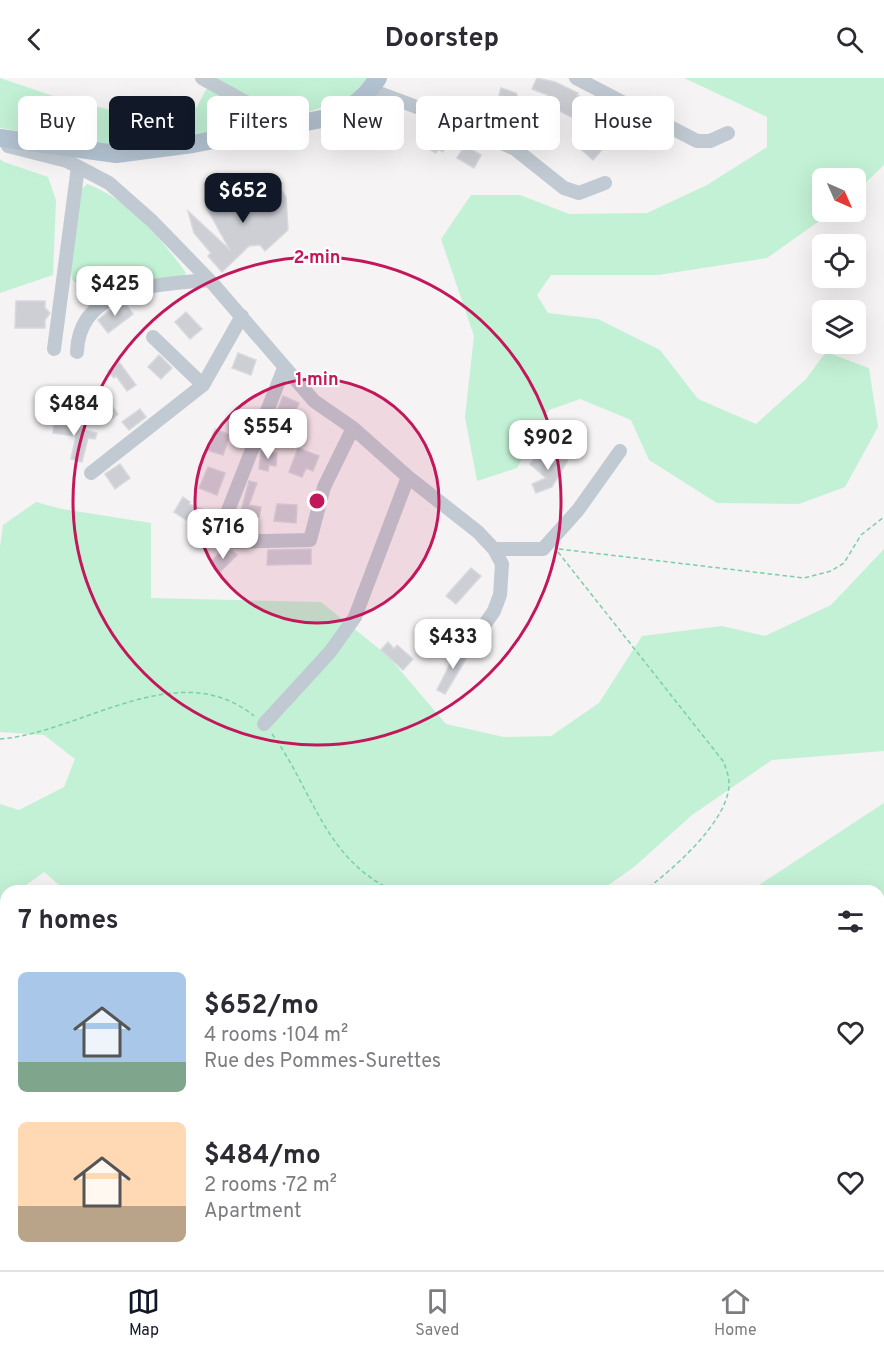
<!DOCTYPE html>
<html lang="en">
<head>
<meta charset="utf-8">
<style>
  body { margin:0; font-family:Overpass,sans-serif; background:#f2f2f3; color:#2b2b33; height:100vh; display:flex; flex-direction:column; font-size:22px; white-space:nowrap }
  * { box-sizing:border-box; margin:0 }
  p { font-size:20px; color:#7c7c81 }
  .icon { flex:none; width:33px; height:33px; fill:none; stroke:currentColor; stroke-width:2; stroke-linecap:round; stroke-linejoin:round }
  .map { position:relative; flex:1; overflow:hidden }
  .panel { position:absolute; left:0px; top:807px; width:885px; height:386px; display:flex; flex-direction:column; background:#fff; border-radius:18px 18px 0 0; box-shadow:0 6px 24px #0002 }
  .panel>* { flex:none }
  .top-card { position:absolute; left:18px; top:18px; width:849px; height:54px; display:flex; gap:12px }
  .needle { width:39px; rotate:135deg }
  .buttons { position:absolute; left:812px; top:90px; display:grid; gap:12px }
  .buttons a { display:grid; place-items:center; width:54px; height:54px; border-radius:9px; background:#fff; box-shadow:0 6px 24px #0002; font-size:30px }
  .price { position:absolute; translate:-50% -51px; padding:0 14px; border-radius:12px; background:#fff; color:#222; font-size:20px; line-height:39px; filter:drop-shadow(0 2px 3px #0008) }
  .price::after { content:''; position:absolute; left:50%; top:36px; width:18px; height:14px; margin-left:-9px; background:inherit; clip-path:polygon(0 0,100% 0,50% 100%) }
  .price.current { background:#111827; color:#fff }
  ul { padding:0; list-style:none }
  li { display:flex; align-items:center; gap:18px; height:150px; padding:0 18px }
  li span { display:grid; place-items:center; flex:none; width:168px; height:120px; border-radius:9px; color:#555 }
  li>.icon { margin-inline-start:auto }
  span .icon { width:72px; height:72px; fill:#fffc; stroke-width:1 }
  li b { font-size:26px }
  h2 { display:flex; justify-content:space-between; align-items:center; height:72px; padding:0 18px; font-size:26px }
  .tag { padding:0 21px; border-radius:9px; background:#fff; box-shadow:0 6px 24px #0002; font-size:21px; line-height:54px }
  .tag.current { background:#111827; color:#fff }
  header { display:flex; justify-content:space-between; align-items:center; height:78px; padding:0 18px; background:#fff; font-size:27px; font-weight:700 }
  .tab-bar { display:flex; justify-content:space-around; align-items:center; height:84px; border-top:2px solid #e1e1e2; background:#fff; font-size:16px; color:#7c7c81 }
  .tab-bar a { display:grid; justify-items:center; gap:3px }
  .tab-bar .current { color:#111827 }
  .map>svg:first-child { display:block }
</style>
</head>
<body>
<header><svg class="icon" aria-label="back" viewBox="0 0 24 24"><path d="M15 5l-7 7 7 7"/></svg>Doorstep<svg class="icon" aria-label="search" viewBox="0 0 24 24"><circle cx="10" cy="10" r="6"/><path d="M15 15l6 6"/></svg></header>
<div class="map">
<svg width="884" height="1192" viewBox="0 0 884 1192">
  <rect width="100%" height="100%" fill="#f5f3f3"/>
  <!-- green -->
  <path fill="#c3f1d5" d="M0,0L59,20L142,39L197,29L212,0H368L351,18L306,35L190,61L110,68L0,50Z
    M684,0H884V87L855,115V100H822V134H832L767,180L658,197H551L537,217L548,235L598,241L660,272L698,321L756,346L806,301L826,274L869,290L878,349L845,409L799,426L717,425L649,382L631,342L580,321L549,332L517,390L477,403L465,339L474,258L441,161L471,117H520L569,136L647,135L707,107L767,69V39Z
    M0,81L4,84L48,99L56,122L53,197L0,215Z
    M87,106C128,121 161,160 186,195L179,205L78,206L72,202L68,168L82,111Z
    M36,424L62,431L151,445V520L321,524L388,578L446,646L504,659L551,658L599,625L642,558L722,548L765,558L831,527L884,471V673L772,682L692,737L634,789L600,813H66L44,794L18,813H6V825L0,833V726L19,732L64,709L75,681L44,657L0,654V469L3,447Z
    M884,725V1124L879,1125V813H750Z
    M884,1166V1192H638L641,1186H879V1167Z
    M602,1187V1192H252L242,1187Z"/>
  <!-- building -->
  <path fill="#cdcfd5" stroke="#d7d9de" stroke-width="1.5" d="M537,0L555,4L578,15L577,17L634,40L623,63L614,58L593,82L577,68L599,42L579,33L575,41L544,25L548,17L532,11Z
    M501,10L516,15L521,27L517,35L503,28L506,20L499,17Z
    M433,54L438,57L440,54L451,59L443,74L438,71L436,75L425,69Z
    M465,67L481,77L474,90L457,80Z
    M282,113L286,119L288,152L265,173L260,167L249,168L222,194L208,178L211,175L194,155L188,133L230,172L206,129H213V121L229,120V116Z
    M16,223H45V230L50,235L45,242V250H15Z
    M125,225L133,236L108,255L98,242L111,231Z
    M186,234L202,251L190,261L175,244Z
    M238,275L256,282L251,297L232,290Z
    M159,277L172,290L161,301L148,289Z
    M119,284L136,307L127,313L116,298L114,300L108,293Z
    M283,318L299,325L292,344L275,338Z
    M98,319L105,327L109,324L118,336L109,343L91,324Z
    M140,331L146,339L129,352L122,344Z
    M55,337L66,338L64,347L97,355L95,361L88,360L82,384L71,381L76,358L53,355Z
    M215,351L230,357L223,377L207,372Z
    M298,370L319,378L313,393L306,390L302,399L289,394Z
    M261,373L277,375L276,388L269,387L268,393L259,391Z
    M540,374L554,386L560,377L568,382L552,409L536,415L532,406L546,400L530,386Z
    M120,386L130,400L115,411L105,396Z
    M208,389L225,395L217,417L199,410Z
    M249,403L257,405L249,427L261,429L259,439H254L253,443L239,441Z
    M183,419L190,424L189,426L209,434L202,452L188,447L189,444L174,434Z
    M277,426L297,427L296,445L274,443Z
    M311,471V486L267,487L268,472Z
    M222,472L233,473L237,477L219,495L210,485Z
    M471,490L481,498L456,526L446,518Z
    M388,564L394,571L397,567L413,581L403,592L381,572Z
    M458,570L469,576L445,616L437,612Z"/>
  <g fill="none" stroke-linecap="round" stroke-linejoin="round">
    <!-- path -->
    <path stroke="#7ad0a6" stroke-width="1.5" stroke-dasharray="4.5 3" stroke-linecap="butt" d="M559,471L804,500L831,493L844,485L861,457L884,439
      M558,474L723,683C726,690 729,698 729,706C729,743 672,792 644,813
      M272,656C313,712 324,781 394,813
      M0,661C81,655 178,576 254,638"/>
    <!-- minor -->
    <path stroke="#c1cad2" stroke-width="14" d="M202,0L289,48
      M576,0L697,63H710L728,55
      M371,12L449,41L515,71L564,110L579,115L605,105
      M8,68L67,83L109,105L152,143L214,207L314,323L353,350L408,399L478,454L494,471L502,486L500,517L494,533L483,549
      M153,259L203,307
      M54,271L78,89
      M77,274C79,207 159,207 209,202
      M284,290L222,448L227,464L310,462L324,409L353,350
      M91,395L203,307L242,238
      M494,471H543L578,432L620,373
      M264,646L330,574L355,539L408,399
      M8,1192L14,1186"/>
    <!-- major -->
    <path stroke="#b3c2d1" stroke-width="18" d="M0,60L116,76L193,66L332,39C352,30 366,19 378,0"/>
  </g>
  <!-- distance rings -->
  <circle cx="317" cy="423" r="122" fill="#c2185b" fill-opacity=".12"/>
  <g fill="none" stroke="#c2185b" stroke-width="3">
    <circle cx="317" cy="423" r="122"/>
    <circle cx="317" cy="423" r="244"/>
  </g>
  <circle cx="317" cy="423" r="9" fill="#c2185b" stroke="#fff" stroke-width="3"/>
  <g font-size="18" text-anchor="middle" font-weight="bold" fill="#c2185b" stroke="#fff" stroke-width="4.5" stroke-linejoin="round" paint-order="stroke">
    <text x="317" y="185">2 min</text>
    <text x="317" y="307">1 min</text>
  </g>
</svg>
<div class="buttons">
<a><svg class="needle" viewBox="-14 -14 28 28"><path d="M0-13l5 13h-10z" fill="#e53935"/><path d="M0 13l5-13h-10z" fill="#7c7c81"/></svg></a>
<a><svg class="icon" aria-label="locate" viewBox="0 0 24 24"><circle cx="12" cy="12" r="6"/><path d="M12 2v4M12 18v4M2 12h4M18 12h4"/></svg></a>
<a><svg class="icon" aria-label="layers" viewBox="0 0 24 24"><path d="M12 4l9 5-9 5-9-5zM3 14l9 5 9-5"/></svg></a>
</div>
<b class="price current" style="left:243px;top:146px">$652</b>
<b class="price" style="left:115px;top:239px">$425</b>
<b class="price" style="left:74px;top:359px">$484</b>
<b class="price" style="left:268px;top:382px">$554</b>
<b class="price" style="left:548px;top:393px">$902</b>
<b class="price" style="left:223px;top:482px">$716</b>
<b class="price" style="left:453px;top:592px">$433</b>
<div class="top-card">
<a class="tag">Buy</a>
<a class="tag current">Rent</a>
<a class="tag">Filters</a>
<a class="tag">New</a>
<a class="tag">Apartment</a>
<a class="tag">House</a>
</div>
<section class="panel">
<h2>7 homes<svg class="icon" aria-label="filters" viewBox="0 0 24 24"><path d="M4 7h16M4 17h16"/><circle cx="9" cy="7" r="2"/><circle cx="15" cy="17" r="2"/></svg></h2>
<ul>
<li><span style="background:linear-gradient(#a9c7e8 75%,#7fa58c 0)"><svg class="icon" aria-label="home" viewBox="0 0 24 24"><path d="M3 11l9-7 9 7M6 9v11h12V9"/></svg></span><div><b>$652/mo</b><p>4 rooms · 104 m²</p><p>Rue des Pommes-Surettes</p></div><svg class="icon" aria-label="heart" viewBox="0 0 24 24"><path d="M12 20l-8-8c-3-5 5-10 8-4 3-6 11-1 8 4z"/></svg></li>
<li><span style="background:linear-gradient(#ffd9b3 70%,#b9a48a 0)"><svg class="icon" aria-label="home" viewBox="0 0 24 24"><path d="M3 11l9-7 9 7M6 9v11h12V9"/></svg></span><div><b>$484/mo</b><p>2 rooms · 72 m²</p><p>Apartment</p></div><svg class="icon" aria-label="heart" viewBox="0 0 24 24"><path d="M12 20l-8-8c-3-5 5-10 8-4 3-6 11-1 8 4z"/></svg></li>
</ul>
</section>
</div>
<nav class="tab-bar">
<a class="current"><svg class="icon" aria-label="map" viewBox="0 0 24 24"><path d="M3 6l6-2 6 2 6-2v14l-6 2-6-2-6 2zM9 4v14M15 6v14"/></svg>Map</a>
<a><svg class="icon" aria-label="saved" viewBox="0 0 24 24"><path d="M7 4h10v16l-5-4-5 4z"/></svg>Saved</a>
<a><svg class="icon" aria-label="home" viewBox="0 0 24 24"><path d="M3 11l9-7 9 7M6 9v11h12V9"/></svg>Home</a>
</nav>
</body>
</html>
